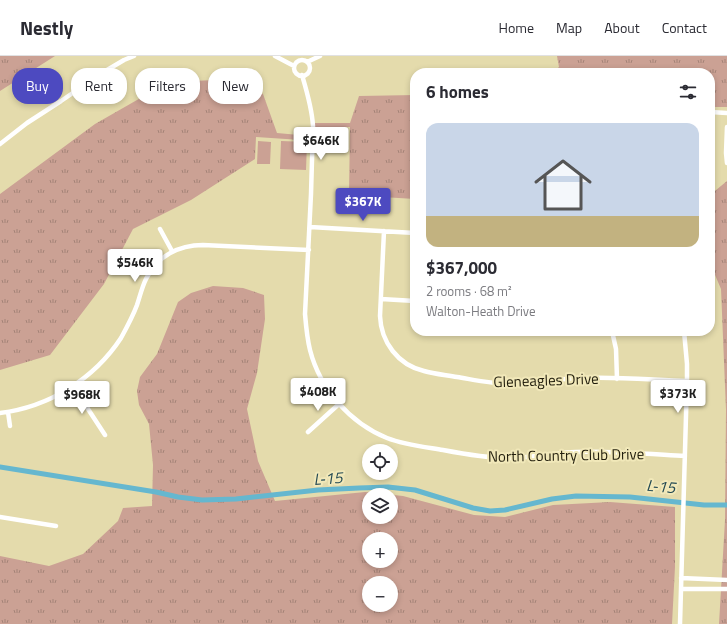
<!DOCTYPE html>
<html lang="en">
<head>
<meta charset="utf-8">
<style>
  body { margin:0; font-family:"Titillium Web",sans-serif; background:#f2f2f3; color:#2b2b33; height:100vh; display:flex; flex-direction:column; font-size:15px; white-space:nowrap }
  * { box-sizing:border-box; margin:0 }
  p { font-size:13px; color:#7c7c81 }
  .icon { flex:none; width:22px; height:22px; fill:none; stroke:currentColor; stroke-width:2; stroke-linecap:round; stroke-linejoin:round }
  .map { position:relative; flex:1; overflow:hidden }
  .sheet { position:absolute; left:410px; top:12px; width:305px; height:268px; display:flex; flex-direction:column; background:#fff; border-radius:16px; box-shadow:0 2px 6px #0003 }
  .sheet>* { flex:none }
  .hud { position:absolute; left:12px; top:12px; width:338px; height:36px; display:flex; gap:8px }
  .controls { position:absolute; left:362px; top:388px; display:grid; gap:8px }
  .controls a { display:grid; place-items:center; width:36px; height:36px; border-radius:50%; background:#fff; box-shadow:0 2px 6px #0003; font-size:20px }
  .price { position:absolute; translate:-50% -34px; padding:0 9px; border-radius:4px; background:#fff; color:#222; font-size:13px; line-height:26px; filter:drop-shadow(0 1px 2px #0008) }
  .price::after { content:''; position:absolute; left:50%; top:24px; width:12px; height:9px; margin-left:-6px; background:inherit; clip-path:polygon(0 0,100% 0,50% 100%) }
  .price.on { background:#4d4ac0; color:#fff }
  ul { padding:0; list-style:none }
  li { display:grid; align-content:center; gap:8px; height:212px; padding:0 16px }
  li span { display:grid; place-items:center; height:124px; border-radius:12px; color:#555 }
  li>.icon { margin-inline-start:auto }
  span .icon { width:72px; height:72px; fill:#fffc; stroke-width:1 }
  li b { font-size:17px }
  h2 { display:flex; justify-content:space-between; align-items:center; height:48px; padding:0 16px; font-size:17px }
  .pill { padding:0 14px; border-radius:16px; background:#fff; box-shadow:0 2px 6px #0003; font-size:14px; line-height:36px }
  .pill.on { background:#4d4ac0; color:#fff }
  header { display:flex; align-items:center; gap:24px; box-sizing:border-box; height:56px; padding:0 20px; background:#fff; border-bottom:1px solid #e1e1e2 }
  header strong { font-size:19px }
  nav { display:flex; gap:22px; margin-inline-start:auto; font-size:14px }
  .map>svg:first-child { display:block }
</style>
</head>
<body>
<header>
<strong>Nestly</strong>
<nav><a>Home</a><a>Map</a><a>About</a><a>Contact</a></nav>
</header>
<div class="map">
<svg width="727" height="568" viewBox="0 0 727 568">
  <defs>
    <pattern id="grass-tufts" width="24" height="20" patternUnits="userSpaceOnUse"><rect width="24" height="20" fill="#cba194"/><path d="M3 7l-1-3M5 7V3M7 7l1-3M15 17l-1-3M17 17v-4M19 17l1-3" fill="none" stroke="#a48377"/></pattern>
  </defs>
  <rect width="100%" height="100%" fill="#e4dbac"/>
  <!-- grass -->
  <path fill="url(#grass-tufts)" fill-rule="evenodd" d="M0,0H55L0,35Z
    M557,0H727V51H710V17H552L559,11Z
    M236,23L263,38L277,77L310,80L311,67H350L359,40L415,39V143L349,139L350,71H317L316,85L256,81L255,103L191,144L133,173L104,228L50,299L0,314V138L95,68L144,40L193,25Z
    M727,125V568H719L725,464L726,354L721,233L710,207V139Z
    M213,230L243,232L264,239L265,263L257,317L247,353L258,405L275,445L365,436L403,440L474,459L505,461L553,449L610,446L675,451V511L672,568H0V500L49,510L83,498L118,465L123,452L152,450L153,409L149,368L139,349L137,335L140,321L157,298L178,246L191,237ZM369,439H391V461H369ZM369,483H391V505H369ZM369,527H391V549H369Z"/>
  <!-- garden -->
  <path fill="#cba194" d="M258,85L271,86L270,108H257Z
    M281,85L307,86L306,114L280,113Z"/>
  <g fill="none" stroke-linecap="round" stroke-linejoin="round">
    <!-- canal -->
    <path stroke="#65b7cf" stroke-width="5" d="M0,411L156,436L178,441L202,444L236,443L318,434L359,432L388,431L415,434L473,452L490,455L505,454L552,443L576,440L630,441L704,449H727"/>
    <!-- minor -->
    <path stroke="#fff" stroke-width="4.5" d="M275,0L294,10
      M294 12a8 8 0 1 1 16 0a8 8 0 1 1-16 0Z
      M307,6L320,0
      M302,19C307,36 312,52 313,70L311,138L305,258C306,270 307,282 310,294C320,333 350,367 387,382C405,389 425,391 443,394C464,398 485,402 507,402C530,402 553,397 576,396C612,395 649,398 685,400
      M710,56L727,57
      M727,71L726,97L727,107
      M0,88L27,67L61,45L102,17L124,4L134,0
      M310,171L415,177
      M160,173L172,195
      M384,175L380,260C381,286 398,309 424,315C434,318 446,319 457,321C475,324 493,328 511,328C536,327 561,322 587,322C620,321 654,324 687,325
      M381,243L415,245
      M612,275L616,293L617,323
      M73,330L105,379
      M8,356L10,370
      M0,357C49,351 94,323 121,282C127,271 133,260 137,249C140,240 142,231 146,223C157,200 179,189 203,189L309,194
      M308,376L339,348
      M0,461L56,470
      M681,522L727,524
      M681,533H727
      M680,568L687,325V308L684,275"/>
  </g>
  <g text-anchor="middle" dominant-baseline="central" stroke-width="4" stroke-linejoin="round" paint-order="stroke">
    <!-- street labels -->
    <g font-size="15" fill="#211d0c" stroke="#f1e8b9">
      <text transform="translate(546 324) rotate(-2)">Gleneagles Drive</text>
      <text transform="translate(566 399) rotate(-1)">North Country Club Drive</text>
    </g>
    <!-- water labels -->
    <g font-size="16" font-style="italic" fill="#234953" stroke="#f1e8b9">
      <text transform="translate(328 422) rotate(-4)">L-15</text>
      <text transform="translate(661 430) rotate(5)">L-15</text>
    </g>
  </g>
</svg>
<div class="controls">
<a><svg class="icon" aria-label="locate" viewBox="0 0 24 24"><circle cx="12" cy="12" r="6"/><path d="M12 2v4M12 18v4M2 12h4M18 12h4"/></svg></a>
<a><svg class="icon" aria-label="layers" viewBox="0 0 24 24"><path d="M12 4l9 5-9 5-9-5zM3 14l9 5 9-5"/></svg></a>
<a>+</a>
<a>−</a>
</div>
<b class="price" style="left:321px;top:105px">$646K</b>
<b class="price on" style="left:363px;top:166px">$367K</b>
<b class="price" style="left:135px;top:227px">$546K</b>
<b class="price" style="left:318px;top:356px">$408K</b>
<b class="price" style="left:678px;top:358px">$373K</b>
<b class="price" style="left:82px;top:359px">$968K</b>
<div class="hud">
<a class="pill on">Buy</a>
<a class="pill">Rent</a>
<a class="pill">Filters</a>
<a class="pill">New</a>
</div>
<section class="sheet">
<h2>6 homes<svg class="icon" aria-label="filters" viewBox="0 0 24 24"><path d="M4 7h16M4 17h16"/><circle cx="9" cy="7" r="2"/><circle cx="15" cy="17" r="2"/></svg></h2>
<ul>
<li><span style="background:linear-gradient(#c9d6e8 75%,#c2b280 0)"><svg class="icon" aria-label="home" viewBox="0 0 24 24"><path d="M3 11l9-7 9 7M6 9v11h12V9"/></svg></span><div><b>$367,000</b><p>2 rooms · 68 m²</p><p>Walton-Heath Drive</p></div></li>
</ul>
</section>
</div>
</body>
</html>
